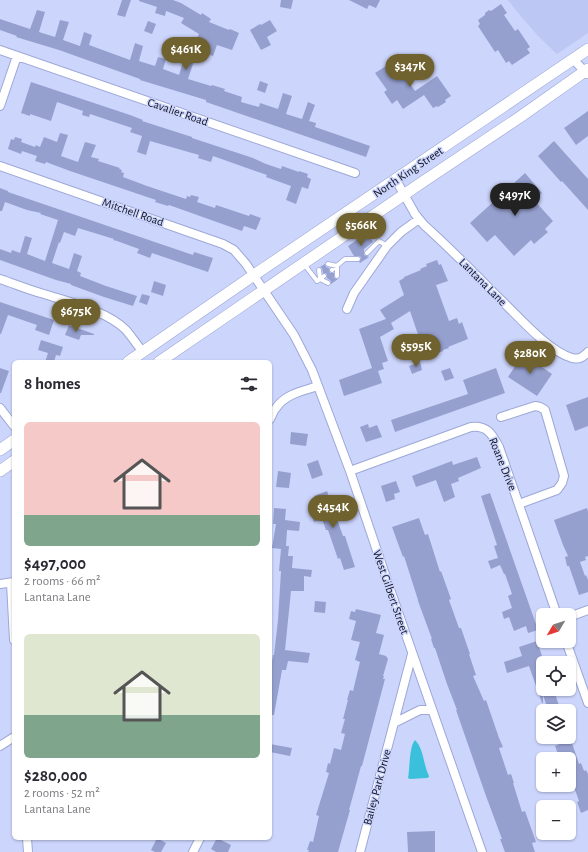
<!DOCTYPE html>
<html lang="en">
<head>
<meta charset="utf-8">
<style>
  body { margin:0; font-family:"Alegreya Sans",sans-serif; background:#f7f7f7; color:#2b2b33; height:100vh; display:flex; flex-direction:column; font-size:15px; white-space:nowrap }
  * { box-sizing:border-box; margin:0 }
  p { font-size:13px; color:#7c7c81 }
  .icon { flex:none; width:22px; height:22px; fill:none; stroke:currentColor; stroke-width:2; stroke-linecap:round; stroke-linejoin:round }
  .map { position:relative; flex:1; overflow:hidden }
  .drawer { position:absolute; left:12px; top:360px; width:260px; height:480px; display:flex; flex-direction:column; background:#fff; border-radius:6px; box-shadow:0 1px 3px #0004 }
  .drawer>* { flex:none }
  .needle { width:26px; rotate:231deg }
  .tools { position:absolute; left:536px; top:608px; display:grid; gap:8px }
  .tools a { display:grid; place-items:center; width:40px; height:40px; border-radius:6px; background:#fff; box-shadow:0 1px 3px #0004; font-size:20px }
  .price { position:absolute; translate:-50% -34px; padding:0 9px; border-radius:14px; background:#70622f; color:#fff; font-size:13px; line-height:26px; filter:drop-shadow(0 1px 2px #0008) }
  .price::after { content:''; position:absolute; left:50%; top:24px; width:12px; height:9px; margin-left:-6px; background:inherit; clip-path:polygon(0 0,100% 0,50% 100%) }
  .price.selected { background:#222; color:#fff }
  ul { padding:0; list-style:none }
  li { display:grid; align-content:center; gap:8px; height:212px; padding:0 12px }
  li span { display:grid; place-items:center; height:124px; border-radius:6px; color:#555 }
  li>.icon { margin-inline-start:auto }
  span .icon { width:72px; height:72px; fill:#fffc; stroke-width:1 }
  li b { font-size:17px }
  h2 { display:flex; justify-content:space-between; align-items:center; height:48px; padding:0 12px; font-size:17px }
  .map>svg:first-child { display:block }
</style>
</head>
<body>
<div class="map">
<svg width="588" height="852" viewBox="0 0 588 852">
  <rect width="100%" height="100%" fill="#ccd5fc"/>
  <!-- built -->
  <path fill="#bcc7f3" d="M508,0H588V33L557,54L539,37L519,14Z"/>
  <!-- water -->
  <path fill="#3ac0db" d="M415,740C424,749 423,764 429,776V777L427,778L410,779L408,778C410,768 409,747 415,740Z"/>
  <!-- building -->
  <path fill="#96a0cf" d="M122,0H131L125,17L117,15Z
    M139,0H173L181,3L201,15L202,13L211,19L209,22L229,30L230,29L239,33L232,50L217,45L213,56L201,52L200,54L197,52L188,79L211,86L212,85L225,89L224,91L242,97L241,102L259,107L260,103L278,109L283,93L292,96L286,114L302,119L308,102L315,105L309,121L316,123L315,127L370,146L366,157L206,102V100L140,80V79L59,50L16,37L17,36L0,30V19L30,29L37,10L45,12L39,32L55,37L60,20L69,22L63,40L80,46L84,32L92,35L89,45L130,60L135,43L143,46L139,61L155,66L158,57L166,59L163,69L179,75L184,59L187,60L199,34L181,23L184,18L166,11L165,16L155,13L157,7L139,1Z
    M281,0H293L291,9L280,7Z
    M349,0H380L376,8L369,5L367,9Z
    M501,4L507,13L504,15L515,31L518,29L530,47L527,49L530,53L512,65L509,61L506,63L498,50L495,52L478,26L480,24L478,20L485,15V13L489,10L491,11Z
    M270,20L277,31L267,37L271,45L261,50L250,30L260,24L261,25Z
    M148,21L156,24L152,34L144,31Z
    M394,61L415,91L437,76L451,96L445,100L446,102L438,107L437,106L433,108L424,95L403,109L397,100L392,104L384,92L387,90L375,73Z
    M260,81L268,84L265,93L257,90Z
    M31,82L130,115L143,120L142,121L192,137V138L253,158L266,164L281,169L282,166L299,172V171L308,174L307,177L311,179L308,189L302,187L296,204L286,200L291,186L266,177L267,175L213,156L211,162L198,158L199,155L150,141L146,155L137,152L142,136L130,132L132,128L90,114L89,117L82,115L83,111L57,102L51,121L30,114V116L21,113Z
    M588,111V136L576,145L564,128Z
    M60,133L68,135L61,156L78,162L85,142L96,145L91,157L99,159L98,161L120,168L119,169L122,170L121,172L124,173L123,177L147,186L186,199L187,196L190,197L191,195L199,197L197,202L215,208L216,205L249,216L250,214L261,218L256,230L244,226L242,231L169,205L168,206L155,202L156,200L70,171L46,162L45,164L35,161L37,156L22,151L21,154L8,149L11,139L14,140L15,137L22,139L21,142L35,147L36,145L40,147L44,137L57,142Z
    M554,141L588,179V210L562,181L561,182L538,156Z
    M525,173L542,193L534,200L553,221L545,229L548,232L534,244L531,240L514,256L495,235L487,242L470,223Z
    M0,188L8,191V192L193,255L194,252L213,258L208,272L152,253L150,258L137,253L139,249L117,241L113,240L114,239L78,228L75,236L64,232L60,243L59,242L52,263L69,269L74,253L82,256L77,271L81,273L80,276L106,286L137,296L133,306L104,297L71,285V284L56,280L0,260V249L11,253L12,250L20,253L25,236L32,238L27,254L45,261L58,220L40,214L41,213L27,210L5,202L2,211H0Z
    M367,233L373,242L364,249V255L369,257L360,263L359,262L361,259V257L358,256H354L348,246Z
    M437,260L439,265L441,264L448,281L436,285L449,321L457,318L459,324L462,322L468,339L448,347L449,348L443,350V351L426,358L410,311L391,323L394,329L380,337L388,361L382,363L384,369L378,371L382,383L344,396L339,380L372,368L359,329L386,319L380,310L404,295L399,281L404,278V277L421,270L420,269L427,266L426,264Z
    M325,264L326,267L329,268V270L330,273H334V278L337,279H338L331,284V281L327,278V274L325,273H323L322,268L320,267Z
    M154,281L166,285L163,296L151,292Z
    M142,294L150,296L147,305L139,302Z
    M0,302L54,320L49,335L35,330L37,325L8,315L1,334H0Z
    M69,325L94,334V335H81L79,340L65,335Z
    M41,340L63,347L60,356L56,355L54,362H45L48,353L38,350Z
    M523,354L552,374L537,396L508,377Z
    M420,362L422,370L412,374L409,366Z
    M0,368L9,371L1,393H0Z
    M450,368L454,378L445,381L441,371Z
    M496,368L505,393L395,432L391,420L468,394L463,380Z
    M588,397V426L575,431L566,405Z
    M368,424L369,428L377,425L382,437L366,442L360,427Z
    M291,432L308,434L306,446L290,444Z
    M477,457L481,468L458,478L459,481L451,484L455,497L444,502L436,480L416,487L412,476L452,461L453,465Z
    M318,460L323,475L312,479L307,464Z
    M278,471L291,473L289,488L276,487Z
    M396,481L400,492L394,494L395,499L386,502L381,486Z
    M327,491L343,536H345L355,567L344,570L340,558L338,559L328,530H326L322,519L314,522L311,514L319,511L314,496Z
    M490,493L538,630L528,633L526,626L514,631L509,617L504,619L502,612L512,608L508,596L512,594L505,574H504L500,565L491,569L488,561L498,558L494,546L497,545L481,496Z
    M274,508L286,509L285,520L300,522L299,531L287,530L286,546H289L288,556H293L292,568L312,570L311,577L304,576V591H291L285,650L310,653L308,663L288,661L286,670H282L274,715H270V675L273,655H274L278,620L281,571H279L281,549L272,548L276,524H273Z
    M587,508L588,512V556L585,557L586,560L580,562L585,576L586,575L588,580V592L579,595L569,566H567L565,557L568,556L563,545L554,520Z
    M419,518L425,535L428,534L440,572L441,571L451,599L449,600L459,628H461L470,654H469L476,675L473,676L484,701L486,700L499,738L503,747L499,748L508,775L511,774L514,783H513L522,812L525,811L536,842L532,843L535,852H505L500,839H502L486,796L456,710H457L447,684L435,648H434L431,639H432L418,601V600L404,556L403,557L392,527Z
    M315,601L326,602L325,613L314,612Z
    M356,609L381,615L376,633L384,635L379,654L386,656L388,659L383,676H384L383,679H385L362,766H361L354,792L349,810H350L338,852H308L309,850H307L310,841L313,842L319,816L316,815L329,773L326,772L328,763L330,764L334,748L341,750L345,734L341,733L345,719H343L348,700H347L350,690L353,691L360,662L355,660L360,642L351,640L356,621L349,619L351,611L355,612Z
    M537,641L543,659V694L554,690L559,706L548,710L543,695V703H542L529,666L507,673L504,662L522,656L519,647Z
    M560,737H570L579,764L581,763L584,771L586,770L588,774V810L581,813L577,802L579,801L573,784L572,785L569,778V759H560L555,746L562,743Z
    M270,744L292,748L290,756L270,752Z
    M435,831V852H408L407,832Z
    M157,838L166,843L161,852H155L151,850Z
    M217,838L231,845L228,852H216L211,849Z"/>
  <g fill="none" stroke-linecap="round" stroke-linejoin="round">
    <defs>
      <path id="lane" d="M367,253L379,241L387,246
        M304,264L317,281L320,279L328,283
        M328,264L337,266V276
        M319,270L320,279L324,276
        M332,270L345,259H358"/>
      <path id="street" d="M0,50L355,173
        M573,59L587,74
        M0,106L17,56
        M0,166L223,244L234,250L246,264L294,335L312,370L350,471L390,589L482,852
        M396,180L415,214L424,225C451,249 476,275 501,300C519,317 548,351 572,358C579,360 583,357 588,352
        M0,279C15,284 29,290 44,294C69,302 107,311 126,330C132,337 137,345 143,352
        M347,309L354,293L387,246L401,232L419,219
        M0,408L14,426
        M501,417L535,406L540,407L545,410L564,476L562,483L557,490L519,504
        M270,419C272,416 273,411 276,408C285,394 303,391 318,386
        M350,471L471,427C487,425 492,434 499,447L557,615
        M11,583L14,640
        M0,584L14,582
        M569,617L588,610
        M566,641L588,703
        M394,723L420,710H432
        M0,746L14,737
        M27,838L28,852
        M193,852L200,838
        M360,852L412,654"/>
      <path id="secondary" d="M128,362L254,275L588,49
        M159,362L424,181L520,117L588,69
        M0,450L14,440
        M0,471L14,461"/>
    </defs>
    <!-- lane casing -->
    <use href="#lane" stroke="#9da8d7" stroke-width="5.5"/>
    <!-- street casing -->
    <use href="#street" stroke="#9da8d7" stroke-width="10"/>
    <!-- secondary casing -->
    <use href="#secondary" stroke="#9da8d7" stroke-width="12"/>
    <!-- lane -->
    <use href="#lane" stroke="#fff" stroke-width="4"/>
    <!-- street -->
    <use href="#street" stroke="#fff" stroke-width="8"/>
    <!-- secondary -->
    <use href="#secondary" stroke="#fff" stroke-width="11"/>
  </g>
  <g text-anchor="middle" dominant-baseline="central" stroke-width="3" stroke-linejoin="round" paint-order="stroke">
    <!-- street labels -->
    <g font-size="12" fill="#101324" stroke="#ccd5fc">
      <text transform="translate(178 112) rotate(19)">Cavalier Road</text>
      <text transform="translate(408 172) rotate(-34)">North King Street</text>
      <text transform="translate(133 212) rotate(19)">Mitchell Road</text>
      <text transform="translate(483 282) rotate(45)">Lantana Lane</text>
      <text transform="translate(503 464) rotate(68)">Roane Drive</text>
      <text transform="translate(391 592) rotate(71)">West Gilbert Street</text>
      <text transform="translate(377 787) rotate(-75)">Bailey Park Drive</text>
    </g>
  </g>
</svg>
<div class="tools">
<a><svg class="needle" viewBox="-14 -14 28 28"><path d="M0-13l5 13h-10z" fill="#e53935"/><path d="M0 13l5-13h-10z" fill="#7c7c81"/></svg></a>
<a><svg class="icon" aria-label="locate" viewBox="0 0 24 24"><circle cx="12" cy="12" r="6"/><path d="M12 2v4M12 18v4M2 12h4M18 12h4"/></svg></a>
<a><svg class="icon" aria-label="layers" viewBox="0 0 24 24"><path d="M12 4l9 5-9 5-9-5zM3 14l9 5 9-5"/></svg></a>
<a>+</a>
<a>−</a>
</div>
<b class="price" style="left:186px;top:71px">$461K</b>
<b class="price" style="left:410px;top:88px">$347K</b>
<b class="price selected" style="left:515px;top:217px">$497K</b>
<b class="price" style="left:361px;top:247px">$566K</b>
<b class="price" style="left:76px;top:333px">$675K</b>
<b class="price" style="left:416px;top:368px">$595K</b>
<b class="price" style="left:530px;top:375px">$280K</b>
<b class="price" style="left:333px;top:529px">$454K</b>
<section class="drawer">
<h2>8 homes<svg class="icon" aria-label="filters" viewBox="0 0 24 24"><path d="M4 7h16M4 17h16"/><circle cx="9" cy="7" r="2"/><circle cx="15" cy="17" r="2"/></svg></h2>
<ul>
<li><span style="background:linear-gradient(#f6c9c9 75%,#7fa58c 0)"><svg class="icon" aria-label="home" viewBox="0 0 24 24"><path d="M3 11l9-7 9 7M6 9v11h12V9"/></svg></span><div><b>$497,000</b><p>2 rooms · 66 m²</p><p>Lantana Lane</p></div></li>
<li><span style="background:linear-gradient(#dfe7d0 65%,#7fa58c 0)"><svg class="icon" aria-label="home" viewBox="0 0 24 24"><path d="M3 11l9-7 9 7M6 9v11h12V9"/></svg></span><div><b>$280,000</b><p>2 rooms · 52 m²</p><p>Lantana Lane</p></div></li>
</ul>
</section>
</div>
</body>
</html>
